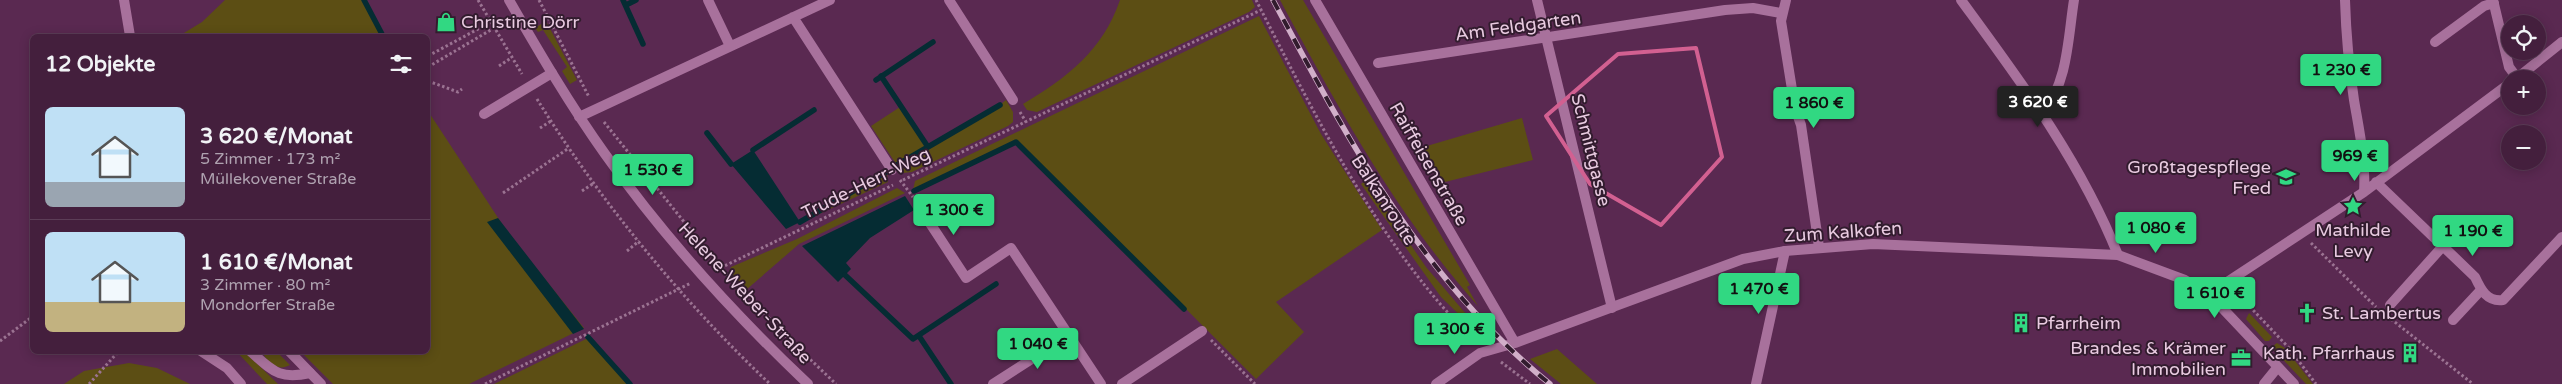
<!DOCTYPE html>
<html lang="de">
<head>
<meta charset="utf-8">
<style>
  body { margin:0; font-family:"Varela Round",sans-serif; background:#4b2744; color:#f1f3f6; height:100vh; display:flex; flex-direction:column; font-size:19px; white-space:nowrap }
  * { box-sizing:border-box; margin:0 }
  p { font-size:16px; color:#afa2b0 }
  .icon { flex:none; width:28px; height:28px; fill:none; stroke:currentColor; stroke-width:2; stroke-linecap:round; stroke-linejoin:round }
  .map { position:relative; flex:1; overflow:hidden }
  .details { position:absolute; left:30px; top:34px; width:400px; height:320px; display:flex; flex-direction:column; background:#441f3d; border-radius:8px; box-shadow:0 2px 12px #0003,0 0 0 1px #5c3d57 }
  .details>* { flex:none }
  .buttons { position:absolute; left:2501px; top:15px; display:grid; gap:10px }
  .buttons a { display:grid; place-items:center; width:45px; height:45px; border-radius:50%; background:#441f3d; box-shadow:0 2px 12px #0003,0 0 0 1px #5c3d57; font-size:25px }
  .price { position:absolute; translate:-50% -42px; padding:0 11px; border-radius:5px; background:#31d882; color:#111; font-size:16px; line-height:32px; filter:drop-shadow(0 1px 2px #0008) }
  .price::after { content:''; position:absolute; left:50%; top:30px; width:15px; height:11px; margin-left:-8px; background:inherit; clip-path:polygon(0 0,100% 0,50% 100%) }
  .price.current { background:#222; color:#fff }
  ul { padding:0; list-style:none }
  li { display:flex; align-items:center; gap:15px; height:125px; padding:0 15px }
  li+li { border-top:1px solid #5c3d57 }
  li span { display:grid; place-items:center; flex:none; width:140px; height:100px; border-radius:8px; color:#555 }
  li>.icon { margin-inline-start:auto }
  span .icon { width:60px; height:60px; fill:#fffc; stroke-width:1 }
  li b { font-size:21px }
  h2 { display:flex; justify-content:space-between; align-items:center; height:60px; padding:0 15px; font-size:21px }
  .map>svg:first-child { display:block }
</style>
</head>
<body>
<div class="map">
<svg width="2562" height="384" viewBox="0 0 2562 384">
  <rect width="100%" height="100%" fill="#5a2951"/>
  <!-- green -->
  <path fill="#5c4e14" d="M225,0H363L382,36H179L202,22Z
    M1120,0H1252L1255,7L1249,12L1037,112L1027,110L1023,104C1067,78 1103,50 1120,0Z
    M1280,0H1303L1470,285L1467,287L1478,306C1396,214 1338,108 1280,0Z
    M1259,16L1321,134L1382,230L1276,302L1304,332L1256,379L1017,140L913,190L915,181Z
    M546,21L577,80L570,84L562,71L567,67L543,30L538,32L535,28Z
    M1006,100L1013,112V122L1008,126L912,172L903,173L898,167L990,113Z
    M900,107L927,146L896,164L871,126Z
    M428,111L508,233L584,328L469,384H333L300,351H428Z
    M1522,118L1533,160L1441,183L1420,148Z
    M887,173L888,182L802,222L806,220Z
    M1366,180L1426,267L1478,328L1477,332L1441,297L1372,200L1361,184Z
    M897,188L905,193L799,244L746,290L729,272L731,267L797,239Z
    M2249,313L2272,337L2269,341H2265L2246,319Z
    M588,338L628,384H494Z
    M2277,343L2285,348L2313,384H2306L2274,350L2273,346Z
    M1557,349L1597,384H1561L1530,359Z
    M236,351L247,354L278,384H267Z
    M262,351H276L290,365C278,372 267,363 262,351Z
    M129,363L157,368L190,384H64L84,371Z"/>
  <!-- water -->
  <path fill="#052c33" d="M753,150L800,222L786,229L731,164Z
    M905,196L914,210L870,238L846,263L851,269L838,282L802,246Z
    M498,218L584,329L573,334L487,222Z"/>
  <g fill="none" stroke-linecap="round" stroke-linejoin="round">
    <!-- stream -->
    <path stroke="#052c33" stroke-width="5.5" d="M364,0L383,36
      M623,0L643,44
      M626,5L636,0
      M881,76L928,147
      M876,80L933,42
      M707,133L731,164
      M753,150L814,110
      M897,165L1000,105
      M914,191L1016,142L1184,309
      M800,222L886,172
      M845,275L913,339L996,284
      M919,336L951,384
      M588,337L630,384"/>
    <!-- path -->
    <path stroke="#9b7392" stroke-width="3" stroke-dasharray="2.5 2.5" stroke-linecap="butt" d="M478,0L522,74
      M539,0L589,97
      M1256,0C1315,115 1381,250 1475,341
      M428,56L491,22
      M499,66L511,58
      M428,67L494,28
      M428,81L458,92L462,89
      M537,99C600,201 683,302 770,384
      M1020,112L1026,122
      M604,122L721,268L791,341L836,384
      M540,128L551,121
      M900,180L913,197
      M903,180L1261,10
      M582,191L594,183
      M503,193L569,148
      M2311,243L2376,307
      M627,251L639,241
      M716,270L893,185
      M2236,292L2289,348L2316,384
      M2391,319L2473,384
      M1211,340L1255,384
      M0,341L32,317
      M1501,362L1530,384
      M89,384L119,351
      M485,384L691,283"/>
    <!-- service -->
    <path stroke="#a8719c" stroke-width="10" d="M2493,0L2509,67L2517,78
      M2435,42L2484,6L2494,3
      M484,114L552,73
      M2390,305L2443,246
      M2453,320L2481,290
      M201,351L227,368L241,384
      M250,351C273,371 279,380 310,373"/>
    <!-- minor -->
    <path stroke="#a8719c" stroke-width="10" d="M124,0L130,36
      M509,0C539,52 570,105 605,154C664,237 734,314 808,384
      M708,0L730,46
      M949,0L1013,100
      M1537,0L1612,308
      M1786,0L1781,21L1795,108L1801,125L1819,247
      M1961,0C2021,82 2080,160 2118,255
      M2345,0C2346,33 2349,67 2354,100C2359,130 2366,161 2364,192
      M793,17L892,170
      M1378,63L1725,10L1753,8L1781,13
      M2516,79L2562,42
      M2043,112C2068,83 2068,37 2074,0
      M579,117L830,0
      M2376,182L2475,277C2481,290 2487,302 2503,300L2562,237
      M920,208L966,278L1011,248L1101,384
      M2443,246L2461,226
      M2209,294L2364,192L2510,83
      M289,351L321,384
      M993,384L1069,335
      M1122,384L1202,331
      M1756,384L1785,251
      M2264,384L2277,368"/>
    <!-- tertiary -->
    <path stroke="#a8719c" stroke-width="10" d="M1315,0L1515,343
      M1436,384L1480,353L1515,343L1743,259L1785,251L1873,244L2118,255L2185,280L2209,294L2294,384"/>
    <defs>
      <path id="rail" d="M1273,0C1348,140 1424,282 1550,384"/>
    </defs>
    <!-- rail casing -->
    <use href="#rail" stroke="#d1afc9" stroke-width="5.5"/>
    <!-- rail -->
    <use href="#rail" stroke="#321c2e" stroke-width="4" stroke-dasharray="11" stroke-linecap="butt"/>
  </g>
  <!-- marked area -->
  <path fill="none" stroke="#d26091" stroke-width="4" stroke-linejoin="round" d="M1696,48L1722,157L1661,225L1590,184L1546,116L1618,54Z"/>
  <!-- icons -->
  <defs>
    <symbol id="shop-bare" viewBox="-9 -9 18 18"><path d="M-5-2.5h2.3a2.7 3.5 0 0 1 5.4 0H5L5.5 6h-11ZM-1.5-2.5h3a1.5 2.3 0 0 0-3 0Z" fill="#31d882" stroke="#321c2e" stroke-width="2.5" paint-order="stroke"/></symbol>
    <symbol id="school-bare" viewBox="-9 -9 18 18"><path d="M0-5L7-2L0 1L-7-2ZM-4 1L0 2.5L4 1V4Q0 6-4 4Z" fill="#31d882" stroke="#321c2e" stroke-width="2.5" paint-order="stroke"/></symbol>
    <symbol id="sight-bare" viewBox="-9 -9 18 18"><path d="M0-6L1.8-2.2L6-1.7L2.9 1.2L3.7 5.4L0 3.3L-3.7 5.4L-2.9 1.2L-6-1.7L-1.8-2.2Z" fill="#31d882" stroke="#321c2e" stroke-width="2.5" paint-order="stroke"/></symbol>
    <symbol id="church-bare" viewBox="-9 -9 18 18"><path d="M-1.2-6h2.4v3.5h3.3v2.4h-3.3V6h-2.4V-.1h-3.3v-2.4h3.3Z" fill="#31d882" stroke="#321c2e" stroke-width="2.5" paint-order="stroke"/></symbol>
    <symbol id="building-bare" viewBox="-9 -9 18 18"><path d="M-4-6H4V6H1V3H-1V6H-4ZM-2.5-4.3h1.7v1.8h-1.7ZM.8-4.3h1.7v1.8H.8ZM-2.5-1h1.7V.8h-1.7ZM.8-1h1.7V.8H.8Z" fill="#31d882" stroke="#321c2e" stroke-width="2.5" paint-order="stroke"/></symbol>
    <symbol id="office-bare" viewBox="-9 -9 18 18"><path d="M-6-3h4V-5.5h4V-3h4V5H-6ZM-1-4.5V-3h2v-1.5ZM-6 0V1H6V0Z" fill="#31d882" stroke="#321c2e" stroke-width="2.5" paint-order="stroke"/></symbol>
  </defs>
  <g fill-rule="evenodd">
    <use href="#shop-bare" x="432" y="8" width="28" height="28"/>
    <use href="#school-bare" x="2272" y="163" width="28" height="28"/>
    <use href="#sight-bare" x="2339" y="192" width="28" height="28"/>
    <use href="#church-bare" x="2293" y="299" width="28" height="28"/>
    <use href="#building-bare" x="2007" y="309" width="28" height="28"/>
    <use href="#building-bare" x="2396" y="339" width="28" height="28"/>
    <use href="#office-bare" x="2227" y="344" width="28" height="28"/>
  </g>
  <g text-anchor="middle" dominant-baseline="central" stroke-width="4" stroke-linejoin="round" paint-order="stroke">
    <!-- poi labels -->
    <g font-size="18" fill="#e9cbe1" stroke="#321c2e" text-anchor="start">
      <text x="461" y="22">Christine Dörr</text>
      <text x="2271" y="167" text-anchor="end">Großtagespflege<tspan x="2271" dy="21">Fred</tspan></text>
      <text x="2353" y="230" text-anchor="middle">Mathilde<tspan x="2353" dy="21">Levy</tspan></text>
      <text x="2322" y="313">St. Lambertus</text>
      <text x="2036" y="323">Pfarrheim</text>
      <text x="2226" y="348" text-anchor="end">Brandes &amp; Krämer<tspan x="2226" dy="21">Immobilien</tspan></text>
      <text x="2395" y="353" text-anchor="end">Kath. Pfarrhaus</text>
    </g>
    <!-- street labels -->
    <g font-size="18" fill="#e9cbe1" stroke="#321c2e">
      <text transform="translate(1518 26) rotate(-8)">Am Feldgarten</text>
      <text transform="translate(1591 150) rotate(76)">Schmittgasse</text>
      <text transform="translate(1429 164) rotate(60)">Raiffeisenstraße</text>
      <text transform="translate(866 183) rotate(-26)">Trude-Herr-Weg</text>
      <text transform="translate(1384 200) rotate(57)">Balkanroute</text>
      <text transform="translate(1843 232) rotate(-4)">Zum Kalkofen</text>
      <text transform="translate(745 293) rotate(47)">Helene-Weber-Straße</text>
    </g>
  </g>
</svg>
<div class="buttons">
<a><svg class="icon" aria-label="locate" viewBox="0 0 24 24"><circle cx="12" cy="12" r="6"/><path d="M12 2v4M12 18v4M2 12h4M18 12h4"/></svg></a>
<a>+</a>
<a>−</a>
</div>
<b class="price" style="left:2341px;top:96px">1 230 €</b>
<b class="price current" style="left:2038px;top:128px">3 620 €</b>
<b class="price" style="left:1814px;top:129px">1 860 €</b>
<b class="price" style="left:2355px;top:182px">969 €</b>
<b class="price" style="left:653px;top:196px">1 530 €</b>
<b class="price" style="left:954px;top:236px">1 300 €</b>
<b class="price" style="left:2156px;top:254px">1 080 €</b>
<b class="price" style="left:2473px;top:257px">1 190 €</b>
<b class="price" style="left:1759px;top:315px">1 470 €</b>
<b class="price" style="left:2215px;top:319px">1 610 €</b>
<b class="price" style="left:1455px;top:355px">1 300 €</b>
<b class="price" style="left:1038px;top:370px">1 040 €</b>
<section class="details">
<h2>12 Objekte<svg class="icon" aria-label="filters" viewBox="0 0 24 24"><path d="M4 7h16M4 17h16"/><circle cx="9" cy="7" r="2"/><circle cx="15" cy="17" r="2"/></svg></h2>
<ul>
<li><span style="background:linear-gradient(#bfe0f5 75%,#9aa5b1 0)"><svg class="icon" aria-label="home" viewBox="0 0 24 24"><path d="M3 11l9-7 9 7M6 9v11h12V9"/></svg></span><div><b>3 620 €/Monat</b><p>5 Zimmer · 173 m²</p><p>Müllekovener Straße</p></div></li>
<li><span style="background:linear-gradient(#bfe0f5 70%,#c2b280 0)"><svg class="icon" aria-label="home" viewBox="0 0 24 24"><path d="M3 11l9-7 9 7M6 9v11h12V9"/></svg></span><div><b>1 610 €/Monat</b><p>3 Zimmer · 80 m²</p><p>Mondorfer Straße</p></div></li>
</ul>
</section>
</div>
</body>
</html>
